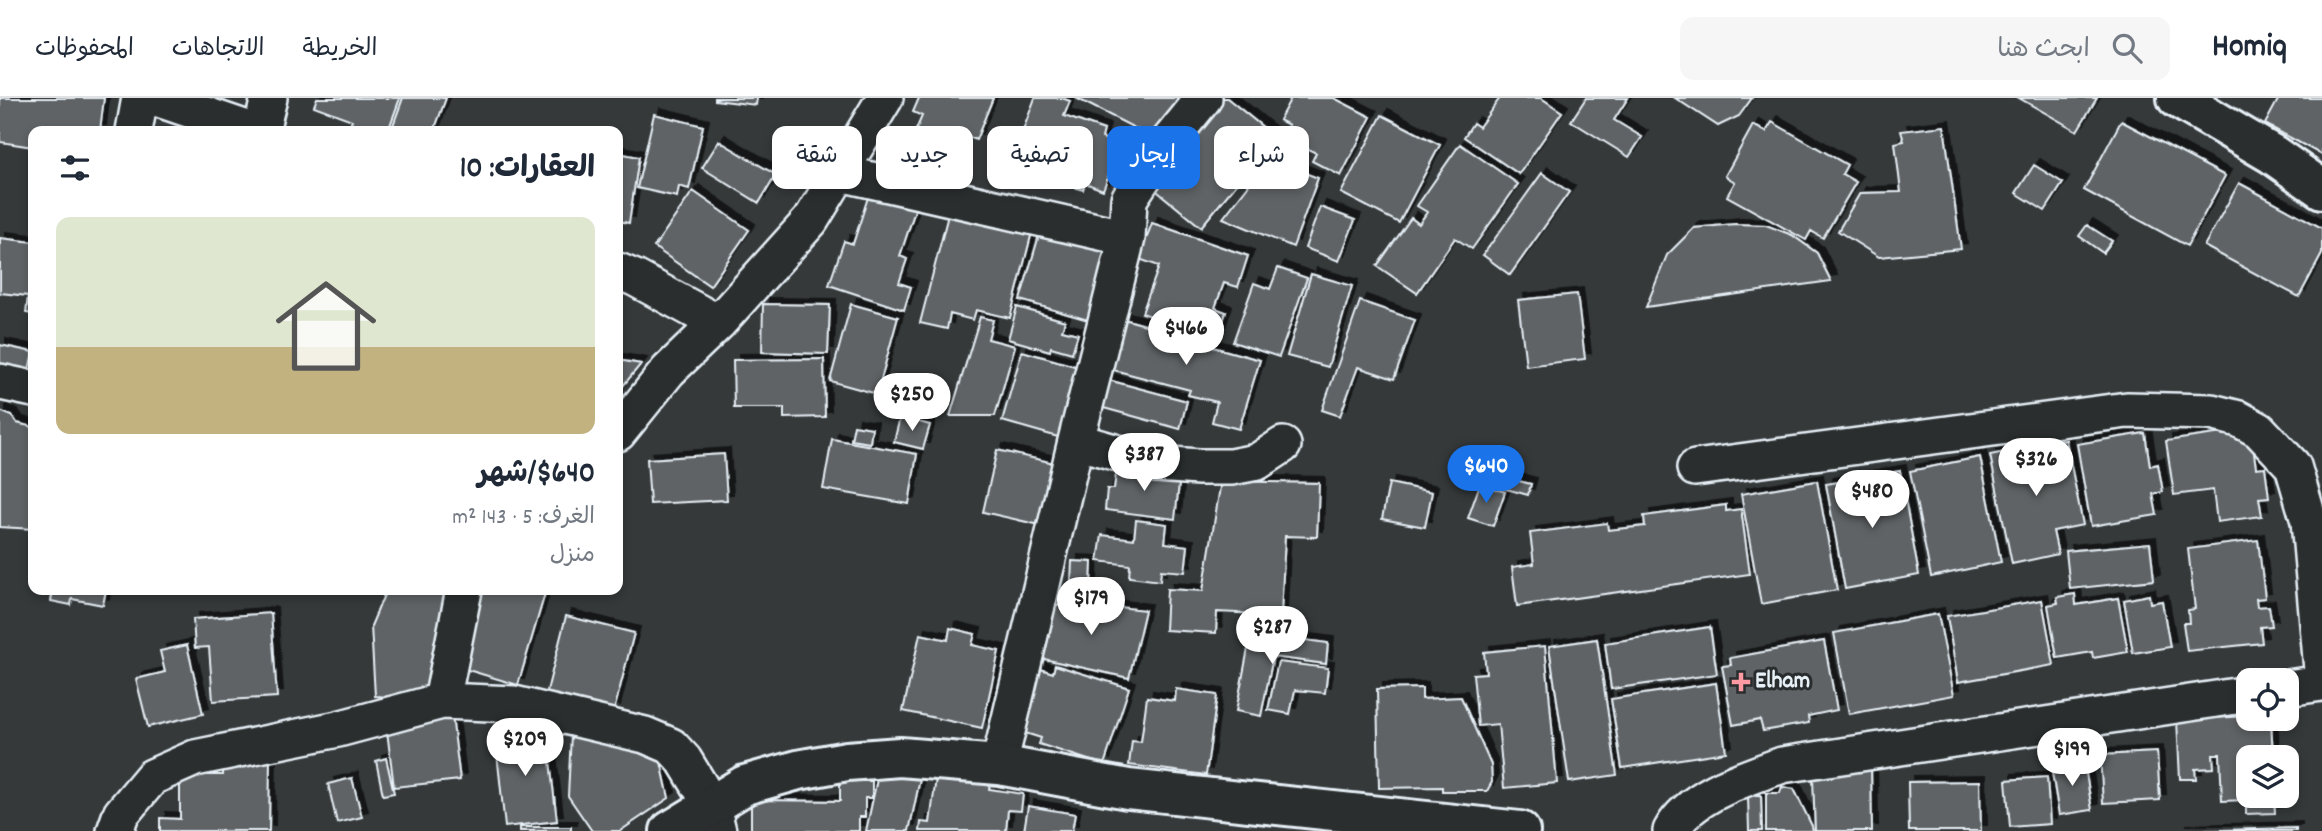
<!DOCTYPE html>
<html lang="ar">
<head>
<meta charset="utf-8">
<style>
  body { margin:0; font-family:Dekko,"Playpen Sans Arabic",sans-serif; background:#f6f6f7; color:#1f2937; direction:rtl; height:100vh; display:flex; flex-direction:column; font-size:26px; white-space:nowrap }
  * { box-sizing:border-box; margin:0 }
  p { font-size:23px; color:#747a83 }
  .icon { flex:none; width:38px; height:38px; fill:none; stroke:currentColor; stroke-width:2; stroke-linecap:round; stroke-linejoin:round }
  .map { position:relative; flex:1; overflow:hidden; direction:ltr }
  .side { position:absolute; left:28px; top:28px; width:595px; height:469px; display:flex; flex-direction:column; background:#fff; border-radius:14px; box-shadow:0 4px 10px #0003; direction:rtl }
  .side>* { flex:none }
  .guide { position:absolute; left:644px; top:28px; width:665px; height:63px; direction:rtl; display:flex; gap:14px }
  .fabs { position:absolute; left:2236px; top:570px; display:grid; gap:14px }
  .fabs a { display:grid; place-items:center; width:63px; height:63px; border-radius:14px; background:#fff; box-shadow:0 4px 10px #0003; font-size:35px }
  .price { position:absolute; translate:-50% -60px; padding:0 16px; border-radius:24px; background:#fff; color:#222; font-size:23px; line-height:46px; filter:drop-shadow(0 2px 4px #0008) }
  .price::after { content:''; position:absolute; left:50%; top:42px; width:21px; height:16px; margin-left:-10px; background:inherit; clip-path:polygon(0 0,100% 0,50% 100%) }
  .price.on { background:#1a73e8; color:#fff }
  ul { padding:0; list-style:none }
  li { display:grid; align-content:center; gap:14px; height:371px; padding:0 28px }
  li+li { border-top:2px solid #e0e1e3 }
  li span { display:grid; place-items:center; height:217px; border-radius:14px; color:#555 }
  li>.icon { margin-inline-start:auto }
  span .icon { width:126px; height:126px; fill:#fffc; stroke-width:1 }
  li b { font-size:30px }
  h2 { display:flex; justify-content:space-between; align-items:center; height:84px; padding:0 28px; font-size:30px }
  .pill { padding:0 24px; border-radius:14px; background:#fff; box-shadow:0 4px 10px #0003; font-size:24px; line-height:63px }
  .pill.on { background:#1a73e8; color:#fff }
  header { display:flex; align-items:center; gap:42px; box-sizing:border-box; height:98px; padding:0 35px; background:#fff; border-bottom:2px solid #e0e1e3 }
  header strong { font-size:33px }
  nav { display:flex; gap:38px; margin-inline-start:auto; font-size:24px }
  .search { width:490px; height:63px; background:#f6f6f7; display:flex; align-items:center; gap:18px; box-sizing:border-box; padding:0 24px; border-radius:14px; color:#747a83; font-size:26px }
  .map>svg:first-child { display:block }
</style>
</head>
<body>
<header>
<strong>Homiq</strong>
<div class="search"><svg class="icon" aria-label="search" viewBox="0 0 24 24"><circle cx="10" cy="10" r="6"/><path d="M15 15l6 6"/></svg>ابحث هنا</div>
<nav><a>الخريطة</a><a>الاتجاهات</a><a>المحفوظات</a></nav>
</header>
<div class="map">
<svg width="2322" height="733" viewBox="0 0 2322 733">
  <defs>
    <filter id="shadow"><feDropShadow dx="6" dy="-6" stdDeviation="0" flood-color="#0009"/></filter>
  </defs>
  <rect width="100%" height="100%" fill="#35393a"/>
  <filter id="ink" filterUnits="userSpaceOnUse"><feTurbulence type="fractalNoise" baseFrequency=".0143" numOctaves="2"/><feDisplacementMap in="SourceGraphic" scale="14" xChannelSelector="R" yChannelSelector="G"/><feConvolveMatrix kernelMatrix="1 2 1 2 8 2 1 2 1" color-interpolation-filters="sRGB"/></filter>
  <g filter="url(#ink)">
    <!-- building -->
    <path fill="#5f6365" stroke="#e8f1f8" stroke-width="2" filter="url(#shadow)" d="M0,0H104L100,33H33V49L0,44Z
      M317,0H400L388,33H348L352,22L314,8Z
      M403,0H446L434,33H391Z
      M715,0H757L756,7L715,2Z
      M919,0H993L976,42L967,38L959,57L913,39L922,18L913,14Z
      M1035,0H1062L1070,3L1064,18L1104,32L1102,40L1120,47L1103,92L1085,85L1083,92L1048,80L1046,87L1008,73Z
      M1076,0H1178L1156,41Z
      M1219,0H1227L1275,39L1201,129L1147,85Z
      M1291,0H1334L1371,19L1341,78L1312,63L1316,55L1283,38L1289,27L1279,22Z
      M1500,0H1541L1562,14L1519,76L1464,39L1473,25L1479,29Z
      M1586,0H1628L1614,22L1642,39L1629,59L1571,23Z
      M1675,0H1752L1739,18L1718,28Z
      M2019,0H2097L2077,33Z
      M2279,0H2322V57L2265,26Z
      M654,16L703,28L689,91L679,88L677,99L637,90Z
      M1382,17L1440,47L1399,125L1341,95Z
      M2121,23L2225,78L2187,148L2084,92Z
      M1772,24L1847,67L1842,76L1856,84L1823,140L1811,133L1806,142L1727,98L1735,84L1725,78L1753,27L1766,34Z
      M1944,28L1961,151L1879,159L1838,133L1860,95L1901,94L1895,45L1904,43L1901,33Z
      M719,43L776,77L759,105L702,70Z
      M1460,46L1518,86L1472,151L1455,140L1417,195L1377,168L1411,120L1419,126L1427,114L1417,108Z
      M618,55L639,59L629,125L618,123Z
      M1269,61L1318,80L1293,149L1223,120Z
      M2034,67L2063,85L2045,113L2016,95Z
      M1542,75L1569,94L1510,177L1483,157Z
      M2239,85L2322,130V156L2299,199L2204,148Z
      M693,93L749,132L710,188L654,149Z
      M870,93L916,109L900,158L907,161L899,185L911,189L904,212L829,187L844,143L853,146Z
      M1320,109L1355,122L1339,163L1305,150Z
      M949,113L1032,134L1010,220L976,212L973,222L950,216L947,231L920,225Z
      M1152,125L1248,158L1238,189L1224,185L1215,210L1226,214L1217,241L1142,215L1159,168L1139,161Z
      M1735,126L1766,127L1792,137L1817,155L1831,183L1646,209L1667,157L1694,130Z
      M2087,127L2112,143L2103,155L2079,138Z
      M1040,134L1107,154L1088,222L1020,202Z
      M0,140L33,144V216L26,215L28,198L0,195Z
      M1278,170L1307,180L1279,259L1233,244L1254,185L1270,191Z
      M1311,176L1352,188L1328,269L1287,258Z
      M1577,196L1585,261L1526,268L1518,202Z
      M1360,203L1415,222L1394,281L1358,269L1340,318L1322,312Z
      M763,206L830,207L828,256L762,254Z
      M851,206L898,219L877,296L830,283Z
      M1017,209L1065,223L1062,232L1078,236L1072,255L1051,249L1050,253L1008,241Z
      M980,219L993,222L988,241L1015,248L995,318H950Z
      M1120,220L1203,243L1202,246L1260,262L1239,331L1212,324L1217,304L1188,297L1190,292L1106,270Z
      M0,247L33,254L26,286L0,281Z
      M1022,253L1078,269L1058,339L1002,323Z
      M824,261L825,319L784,320V310H734L733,262Z
      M618,262L641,266L618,294Z
      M1108,282L1187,303L1180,331L1100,309Z
      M0,313L12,318L17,325L33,329V431L0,429Z
      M900,319L930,327L923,351L894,344Z
      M854,327L872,330L870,345L851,342Z
      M2230,334L2253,348L2256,370L2265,369L2269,399L2259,400L2262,418L2217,424L2213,392L2174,397L2166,343Z
      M2145,335L2150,368L2158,366L2163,394L2153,396L2157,417L2091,428L2077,346Z
      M832,341L917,356L909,406L823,391Z
      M2066,342L2083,427L2053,433L2058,456L2012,466L1990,357Z
      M997,352L1054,365L1040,427L983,414Z
      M724,356L727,402L650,406L647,361Z
      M1980,359L2001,464L1931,479L1910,373Z
      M1117,369L1180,377L1175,421L1105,412L1107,391H1114Z
      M1900,373L1919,477L1845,491L1826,386Z
      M1494,377L1531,386L1528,397L1492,387Z
      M1221,383L1319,385L1317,439L1285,438L1281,517L1217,514L1216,535L1165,532L1167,491L1203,493Z
      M1817,383L1837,492L1761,506L1741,396Z
      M1389,385L1432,394L1425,429L1382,421Z
      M1480,386L1505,394L1493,428L1468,420Z
      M1726,407V413L1741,411L1750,476L1517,508L1512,469L1534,466L1530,435L1607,425L1608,432L1645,428L1644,418Z
      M1136,422L1167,426L1165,445L1188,448L1185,474L1161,472L1160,483L1129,479L1130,467L1098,463L1102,437L1134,441Z
      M2258,442L2265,500L2256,501L2257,509L2269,508L2272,528L2260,529L2262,545L2187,553L2183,525H2189L2188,512L2195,511L2188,451Z
      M2150,445L2154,482L2070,491L2066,453Z
      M1072,463L1092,464L1091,486H1071Z
      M53,492H106L103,507L72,501L71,507L51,503Z
      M386,492H450L424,601L375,598L371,528Z
      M480,492H546L518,587L458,569Z
      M2075,496L2076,507L2118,500L2128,554L2093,560L2092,554L2057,560L2048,507L2058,505L2057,499Z
      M2149,497L2150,505L2162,503L2170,549L2133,555L2124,502Z
      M2042,502L2054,567L1958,584L1947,518Z
      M1066,505L1101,507L1145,512L1129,580L1035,559L1046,512Z
      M271,515L277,599L213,603L209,549L195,550L193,521Z
      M1938,516L1954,597L1849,616L1834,535Z
      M566,518L634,535L614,613L546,597Z
      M1710,529L1717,576L1611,591L1605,545Z
      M950,530L975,536L972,547L999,553L982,630L903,613L920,536L948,542Z
      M1251,535L1328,545L1326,566L1273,559L1261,618L1236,613Z
      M1597,541L1617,677L1569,684L1549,548Z
      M1824,543L1837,612L1808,618L1809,625L1763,633L1760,622L1733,627L1722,568L1731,567L1730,560Z
      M187,547L203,616L148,629L136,581L165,574L160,553Z
      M1545,548L1557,685L1504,690L1498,626L1478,628L1473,576L1486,575L1484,554Z
      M1278,564L1328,570L1325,595L1295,592L1290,616L1268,612Z
      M1028,567L1053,575L1055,567L1129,590L1104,667L1039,646L1041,640L1019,633Z
      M1716,585L1726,654L1622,670L1611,601Z
      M1422,590V601L1461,599L1491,667L1492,684L1487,693H1442V689L1379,690L1377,591Z
      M1176,591L1217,597L1206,677L1129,667L1132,643L1141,644L1147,599L1175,603Z
      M452,618L460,682L394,689L386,625Z
      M2249,618V621H2271L2273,660H2249V698H2274L2275,715L2246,716V702L2222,703L2220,656H2213L2214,670L2195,671L2196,681H2180L2177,622Z
      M512,626L514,637L537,635L539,647L548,646L557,723L505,729L494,628Z
      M571,636L657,646L669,700L620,733H592L568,698Z
      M2157,654L2160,702L2103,705L2100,657Z
      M223,657H270L269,733H160V720L180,721V677H223Z
      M386,660L394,695L383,697L376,663Z
      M2084,663L2092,712L2059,717L2051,668Z
      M1871,666L1872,733H1815L1813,680L1833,679V667Z
      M879,672L920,681L909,733H866Z
      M937,672L991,679L989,691L1023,696L1021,713L1008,712L1006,733H920L921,724L930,725Z
      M2047,679L2050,726L2010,729L2006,682Z
      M352,680L362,719L337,725L328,686Z
      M840,683H872V700H865V719H859V733H751V702L840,703Z
      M1980,683L1981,733H1909L1908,684Z
      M1782,689L1794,691L1812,728L1813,733H1766V695H1780Z
      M1761,697L1762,733H1749L1748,698Z
      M1028,708L1075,716L1072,733H1024Z
      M520,729H571V733H520Z
      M2296,730V733H2180Z"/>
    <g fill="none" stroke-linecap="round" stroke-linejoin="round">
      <defs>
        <path id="minor" d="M156,0L253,33
          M134,33L140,0
          M261,33L269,0
          M840,75L1127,140
          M618,173L635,180L718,225
          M0,284L33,291
          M618,335L668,273L718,225L811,122L885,0
          M1076,343L1156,366L1199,369H1231L1257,364L1283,347
          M1695,370L2127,312L2211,314L2239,321L2259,332L2293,368L2309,423L2322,572
          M464,492L442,603L514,606L645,637L671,648L684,662L712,708L718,733
          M2287,590L2322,585
          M999,667L1076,343L1127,140L1129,101L1160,54L1204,0
          M115,733L121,716L152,679L195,660L338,631L442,603
          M1671,733C1690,697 1746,680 1782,667L2249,596"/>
        <path id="tertiary" d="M2177,0L2272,56L2322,91
          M670,733L745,687L798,672L847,663L900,659L999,667L1128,691L1520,733"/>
      </defs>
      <!-- minor casing -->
      <use href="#minor" stroke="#e8f1f8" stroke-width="40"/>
      <!-- tertiary casing -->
      <use href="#tertiary" stroke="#e8f1f8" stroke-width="44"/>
      <!-- minor -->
      <use href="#minor" stroke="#2a2d2e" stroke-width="35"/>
      <!-- tertiary -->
      <use href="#tertiary" stroke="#2a2d2e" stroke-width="38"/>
    </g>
  </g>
  <!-- markers -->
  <path fill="#ff9aa2" stroke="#2a2d2e" stroke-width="2.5" d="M1737.5 573.5h7v7h7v7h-7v7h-7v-7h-7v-7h7z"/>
  <g text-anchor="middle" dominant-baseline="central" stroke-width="6" stroke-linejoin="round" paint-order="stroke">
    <!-- poi labels -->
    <g font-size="24" font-weight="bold" fill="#e8f1f8" stroke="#2a2d2e" text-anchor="start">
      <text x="1755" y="584">Elham</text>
    </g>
  </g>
</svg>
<div class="fabs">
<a><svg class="icon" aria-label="locate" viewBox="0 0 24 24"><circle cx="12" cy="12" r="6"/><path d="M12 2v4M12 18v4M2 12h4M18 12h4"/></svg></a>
<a><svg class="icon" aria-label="layers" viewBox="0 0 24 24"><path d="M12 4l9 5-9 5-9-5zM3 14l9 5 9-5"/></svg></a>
</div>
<b class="price" style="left:1186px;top:269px">$466</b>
<b class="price" style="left:912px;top:335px">$250</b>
<b class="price" style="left:1144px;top:395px">$387</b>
<b class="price" style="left:2036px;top:400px">$326</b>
<b class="price on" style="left:1486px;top:407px">$640</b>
<b class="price" style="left:1872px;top:432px">$480</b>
<b class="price" style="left:1091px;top:539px">$179</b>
<b class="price" style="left:1272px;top:568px">$287</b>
<b class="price" style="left:525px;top:680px">$209</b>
<b class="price" style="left:2072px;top:690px">$199</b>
<div class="guide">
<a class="pill">شراء</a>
<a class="pill on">إيجار</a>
<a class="pill">تصفية</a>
<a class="pill">جديد</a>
<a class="pill">شقة</a>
</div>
<section class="side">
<h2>العقارات: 10<svg class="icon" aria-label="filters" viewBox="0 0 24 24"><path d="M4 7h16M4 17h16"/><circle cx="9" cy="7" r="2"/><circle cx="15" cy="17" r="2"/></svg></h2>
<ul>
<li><span style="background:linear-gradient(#dfe7d0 60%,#c2b280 0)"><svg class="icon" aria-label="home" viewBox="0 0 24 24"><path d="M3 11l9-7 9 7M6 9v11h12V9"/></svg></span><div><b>$640/شهر</b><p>الغرف: 5 · 143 m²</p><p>منزل</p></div></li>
</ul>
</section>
</div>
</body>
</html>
